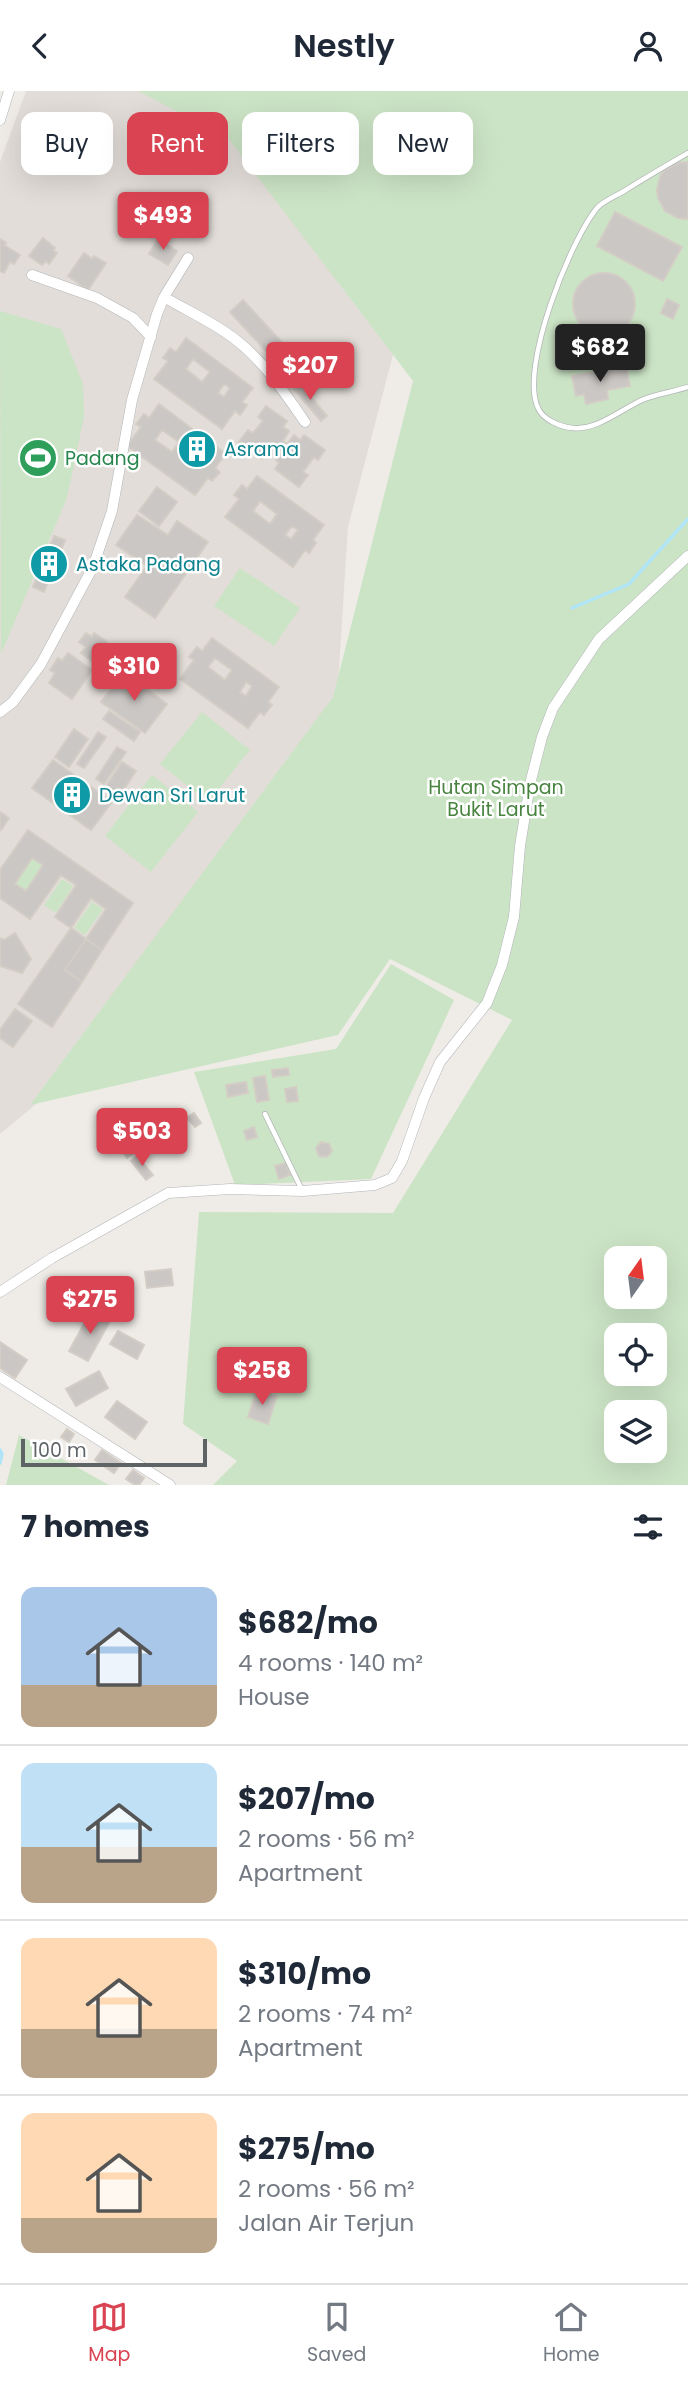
<!DOCTYPE html>
<html lang="en">
<head>
<meta charset="utf-8">
<style>
  body { margin:0; font-family:Poppins,sans-serif; background:#f6f6f7; color:#1f2937; height:100vh; display:flex; flex-direction:column; font-size:26px; white-space:nowrap }
  * { box-sizing:border-box; margin:0 }
  p { font-size:23px; color:#747a83 }
  .icon { flex:none; width:38px; height:38px; fill:none; stroke:currentColor; stroke-width:2; stroke-linecap:round; stroke-linejoin:round }
  .map { position:relative; height:1394px; overflow:hidden }
  .panel { display:flex; flex-direction:column; background:#fff; flex:1 }
  .panel>* { flex:none }
  .guide { position:absolute; left:21px; top:21px; width:648px; height:63px; display:flex; gap:14px }
  .needle { width:46px; rotate:14deg }
  .controls { position:absolute; left:604px; top:1155px; display:grid; gap:14px }
  .controls a { display:grid; place-items:center; width:63px; height:63px; border-radius:14px; background:#fff; box-shadow:0 7px 28px #0002; font-size:35px }
  .scale { position:absolute; left:21px; bottom:18px; width:186px; box-sizing:border-box; padding-left:7px; border:4px solid #5e6366; border-top:0; font-size:19px; line-height:24px; white-space:nowrap; color:#5e6366; -webkit-text-stroke:5px #fff; paint-order:stroke }
  .price { position:absolute; translate:-50% -60px; padding:0 16px; border-radius:7px; background:#d94352; color:#fff; font-size:23px; line-height:46px; filter:drop-shadow(0 2px 4px #0008) }
  .price::after { content:''; position:absolute; left:50%; top:42px; width:21px; height:16px; margin-left:-10px; background:inherit; clip-path:polygon(0 0,100% 0,50% 100%) }
  .price.selected { background:#222; color:#fff }
  ul { padding:0; list-style:none }
  li { display:flex; align-items:center; gap:21px; height:175px; padding:0 21px }
  li+li { border-top:2px solid #e0e1e3 }
  li span { display:grid; place-items:center; flex:none; width:196px; height:140px; border-radius:14px; color:#555 }
  li>.icon { margin-inline-start:auto }
  span .icon { width:84px; height:84px; fill:#fffc; stroke-width:1 }
  li b { font-size:30px }
  h2 { display:flex; justify-content:space-between; align-items:center; height:84px; padding:0 21px; font-size:30px }
  .tag { padding:0 24px; border-radius:14px; background:#fff; box-shadow:0 7px 28px #0002; font-size:24px; line-height:63px }
  .tag.selected { background:#d94352; color:#fff }
  header { display:flex; justify-content:space-between; align-items:center; height:91px; padding:0 21px; background:#fff; font-size:32px; font-weight:600 }
  .dock { display:flex; justify-content:space-around; align-items:center; height:98px; border-top:2px solid #e0e1e3; background:#fff; font-size:19px; color:#747a83 }
  .dock a { display:grid; justify-items:center; gap:4px }
  .dock .selected { color:#d94352 }
  .map>svg:first-child { display:block }
</style>
</head>
<body>
<header><svg class="icon" aria-label="back" viewBox="0 0 24 24"><path d="M15 5l-7 7 7 7"/></svg>Nestly<svg class="icon" aria-label="person" viewBox="0 0 24 24"><circle cx="12" cy="8" r="4"/><path d="M4 21q1-7 8-7t8 7"/></svg></header>
<div class="map">
<svg width="688" height="1394" viewBox="0 0 688 1394">
  <rect width="100%" height="100%" fill="#efece7"/>
  <!-- education -->
  <path fill="#e2ddd8" d="M26,0H462L348,436L329,736L99,961L0,1043V71Z"/>
  <!-- green -->
  <path fill="#cce4c6" fill-rule="evenodd" d="M138,0H688V1394H213L237,1370L183,1333L199,1121L393,1122L512,929L390,868L338,944L30,1014L333,606L413,290L228,47ZM616,1167H654V1206H616ZM616,1244H654V1283H616ZM616,1321H654V1360H616Z
    M0,220L61,238L83,293L84,326L67,407L1,563Z
    M240,477L300,517L274,555L214,515Z
    M202,621L250,659L208,711L160,673Z
    M152,684L198,721L151,781L105,745Z
    M32,767L43,774L26,800L15,793Z
    M62,788L73,795L56,822L44,814Z
    M92,811L103,818L85,844L74,837Z
    M391,873L454,909L371,1088L235,1094L194,981L336,958Z
    M19,1344L109,1394H6Z"/>
  <g fill="none" stroke-linecap="round" stroke-linejoin="round">
    <!-- stream -->
    <path stroke="#afe5f7" stroke-width="3.5" d="M572,517L629,493L688,428
      M0,1359L2,1363L0,1372"/>
  </g>
  <!-- building -->
  <path fill="#cbc7c4" stroke="#d3cdc6" stroke-width="2" fill-rule="evenodd" d="M685,71H688V128H686L678,127L665,120L658,107L657,99L660,85L665,79L678,72Z
    M615,121L682,156L663,190L597,155Z
    M43,147L55,157L53,159L57,162L49,173L46,170L42,174L29,165Z
    M0,148L6,152L4,154L20,164L14,173L10,171L4,182L0,180Z
    M158,148L177,160L168,174L149,163Z
    M84,162L92,168L94,165L106,172L88,199L68,185Z
    M573 213a31 31 0 1 1 62 0a31 31 0 1 1-62 0Z
    M667,208L679,214L673,228L661,222Z
    M243,209L289,259L276,271L230,221Z
    M186,247L253,297L242,311L247,314L240,324L235,320L222,338L154,288L168,270L163,267L170,257L176,261ZM193,268L210,281L202,291L186,278ZM224,293L230,297L224,306L218,302Z
    M626,275L630,295L607,299L608,308L586,313L584,303L576,305L572,285Z
    M300,293L327,325L321,330L294,298Z
    M159,313L226,363L215,377L220,381L212,390L208,387L195,404L127,355L141,336L136,333L144,323L149,327ZM162,339L179,351L172,361L155,349ZM194,364L200,368L193,377L187,373Z
    M266,315L287,330L283,336L289,340L283,350L287,353L294,344L300,349L304,344L325,359L318,369L314,366L303,381L308,384L299,396L275,378L279,372L276,369L282,360L277,357L271,366L266,363L262,368L238,352L248,339L253,342L263,330L258,326Z
    M257,385L324,434L313,449L316,452L309,462L305,459L293,476L225,426L239,408L234,404L242,394L247,398ZM260,410L277,423L270,433L253,420ZM292,435L298,439L291,448L285,444Z
    M157,396L177,411L159,435L139,420Z
    M137,424L168,444L177,430L208,451L155,527L125,506L147,475L116,454Z
    M54,445L65,449L44,501L33,496Z
    M86,542L92,546L94,542L107,551L103,556L107,559L96,573L81,562L86,556L79,551Z
    M212,547L279,596L268,611L272,614L264,624L260,621L248,637L180,588L194,569L189,566L197,556L202,560ZM215,567L232,579L225,589L208,576ZM246,591L252,595L246,605L240,601Z
    M68,562L92,579L72,608L49,592L55,582L50,579L58,567L62,570Z
    M124,581L167,613L145,642L101,611Z
    M109,620L140,641L134,650L103,628Z
    M74,638L88,648L69,676L55,666Z
    M98,641L106,646L84,677L77,673Z
    M117,656L126,661L104,693L96,688Z
    M53,669L112,711L91,739L32,697Z
    M122,671L136,680L118,707L104,698Z
    M0,721L9,727L1,739L0,738Z
    M28,739L133,812L102,859L86,848L106,818L91,807L71,837L55,826L76,794L61,784L30,828L0,807V779ZM32,767L43,774L26,800L15,793Z
    M71,837L86,848L65,879L82,891L52,936L18,913Z
    M15,842L31,868L22,882L0,875V847L4,849Z
    M86,848L102,859L82,891L65,879Z
    M15,918L32,930L13,956L0,947V939Z
    M288,977L289,984L273,986L272,979Z
    M265,985L269,1009L257,1011L253,987Z
    M246,991L248,1002L228,1006L226,994Z
    M296,996L298,1010L287,1011L285,998Z
    M170,1022L179,1033L170,1040L161,1029Z
    M194,1022L201,1032L195,1036L187,1027Z
    M254,1036L257,1046L247,1049L244,1040Z
    M142,1037L149,1047L136,1057L128,1047Z
    M321,1051L329,1053L332,1060L327,1066L319,1065L316,1057Z
    M128,1052L135,1061L127,1067L121,1058Z
    M137,1065L153,1084L146,1089L131,1070Z
    M286,1072L290,1084L279,1088L275,1075Z
    M171,1178L173,1194L147,1197L145,1181Z
    M91,1220L110,1230L88,1270L69,1260Z
    M118,1240L144,1254L137,1268L110,1253Z
    M0,1251L27,1269L15,1287L0,1277Z
    M99,1280L108,1297L76,1315L66,1298Z
    M257,1298L277,1305L268,1333L248,1326Z
    M117,1310L147,1331L135,1348L105,1326Z
    M67,1338L74,1343L69,1351L61,1346Z
    M102,1359L121,1372L114,1382L95,1369Z
    M133,1379L144,1387L139,1394H135L126,1388Z"/>
  <g fill="none" stroke-linecap="round" stroke-linejoin="round">
    <defs>
      <path id="service" d="M688,62C667,74 645,87 624,100C616,105 603,110 597,117C570,150 519,277 538,317C543,329 561,336 573,337C598,339 620,319 642,309C656,303 673,301 688,296
        M265,1023L302,1099"/>
      <path id="minor" d="M0,29L9,0
        M32,184L97,207L133,227L151,246
        M164,206C184,218 206,228 225,241C259,263 282,298 305,331
        M0,621L13,611L41,573L93,476L112,420L132,309L157,223L164,206L188,167
        M0,1201L52,1167L168,1102L230,1098L303,1100L375,1094L392,1087L402,1070L424,1007L440,971L487,912L502,874L514,826L520,755L530,693L542,646L553,617L599,548L688,465
        M0,1286L170,1394"/>
    </defs>
    <!-- service casing -->
    <use href="#service" stroke="#b2b5b8" stroke-width="6"/>
    <!-- minor casing -->
    <use href="#minor" stroke="#b2b5b8" stroke-width="11"/>
    <!-- service -->
    <use href="#service" stroke="#fff" stroke-width="4.5"/>
    <!-- minor -->
    <use href="#minor" stroke="#fff" stroke-width="10"/>
  </g>
  <!-- icons -->
  <defs>
    <symbol id="building-disc" viewBox="-11 -11 22 22"><circle r="9.5" fill="#0f9aa8" stroke="#fff"/><path d="M-4-6H4V6H1V3H-1V6H-4ZM-2.5-4.3h1.7v1.8h-1.7ZM.8-4.3h1.7v1.8H.8ZM-2.5-1h1.7V.8h-1.7ZM.8-1h1.7V.8H.8Z" fill="#fff"/></symbol>
    <symbol id="stadium-disc" viewBox="-11 -11 22 22"><circle r="9.5" fill="#2e9e5b" stroke="#fff"/><path d="M0-5a6.5 5 0 1 0 0 10a6.5 5 0 1 0 0-10ZM-3.5-1.8h7v3.6h-7Z" fill="#fff"/></symbol>
  </defs>
  <g fill-rule="evenodd">
    <use href="#building-disc" x="175" y="336" width="44" height="44"/>
    <use href="#stadium-disc" x="16" y="345" width="44" height="44"/>
    <use href="#building-disc" x="27" y="451" width="44" height="44"/>
    <use href="#building-disc" x="50" y="682" width="44" height="44"/>
  </g>
  <g text-anchor="middle" dominant-baseline="central" stroke-width="5" stroke-linejoin="round" paint-order="stroke">
    <!-- culture labels -->
    <g font-size="19" fill="#0d838f" stroke="#fff" text-anchor="start">
      <text x="224" y="358">Asrama</text>
      <text x="76" y="473">Astaka Padang</text>
      <text x="99" y="704">Dewan Sri Larut</text>
    </g>
    <!-- leisure labels -->
    <g font-size="19" fill="#27864d" stroke="#fff" text-anchor="start">
      <text x="65" y="367">Padang</text>
    </g>
    <!-- park labels -->
    <g font-size="19" fill="#48843f" stroke="#fff">
      <text x="496" y="696">Hutan Simpan<tspan x="496" dy="22">Bukit Larut</tspan></text>
    </g>
  </g>
</svg>
<div class="controls">
<a><svg class="needle" viewBox="-14 -14 28 28"><path d="M0-13l5 13h-10z" fill="#e53935"/><path d="M0 13l5-13h-10z" fill="#747a83"/></svg></a>
<a><svg class="icon" aria-label="locate" viewBox="0 0 24 24"><circle cx="12" cy="12" r="6"/><path d="M12 2v4M12 18v4M2 12h4M18 12h4"/></svg></a>
<a><svg class="icon" aria-label="layers" viewBox="0 0 24 24"><path d="M12 4l9 5-9 5-9-5zM3 14l9 5 9-5"/></svg></a>
</div>
<div class="scale">100 m</div>
<b class="price" style="left:163px;top:161px">$493</b>
<b class="price selected" style="left:600px;top:293px">$682</b>
<b class="price" style="left:310px;top:311px">$207</b>
<b class="price" style="left:134px;top:612px">$310</b>
<b class="price" style="left:142px;top:1077px">$503</b>
<b class="price" style="left:90px;top:1245px">$275</b>
<b class="price" style="left:262px;top:1316px">$258</b>
<div class="guide">
<a class="tag">Buy</a>
<a class="tag selected">Rent</a>
<a class="tag">Filters</a>
<a class="tag">New</a>
</div>
</div>
<section class="panel">
<h2>7 homes<svg class="icon" aria-label="filters" viewBox="0 0 24 24"><path d="M4 7h16M4 17h16"/><circle cx="9" cy="7" r="2"/><circle cx="15" cy="17" r="2"/></svg></h2>
<ul>
<li><span style="background:linear-gradient(#a9c7e8 70%,#b9a48a 0)"><svg class="icon" aria-label="home" viewBox="0 0 24 24"><path d="M3 11l9-7 9 7M6 9v11h12V9"/></svg></span><div><b>$682/mo</b><p>4 rooms · 140 m²</p><p>House</p></div></li>
<li><span style="background:linear-gradient(#bfe0f5 60%,#b9a48a 0)"><svg class="icon" aria-label="home" viewBox="0 0 24 24"><path d="M3 11l9-7 9 7M6 9v11h12V9"/></svg></span><div><b>$207/mo</b><p>2 rooms · 56 m²</p><p>Apartment</p></div></li>
<li><span style="background:linear-gradient(#ffd9b3 65%,#b9a48a 0)"><svg class="icon" aria-label="home" viewBox="0 0 24 24"><path d="M3 11l9-7 9 7M6 9v11h12V9"/></svg></span><div><b>$310/mo</b><p>2 rooms · 74 m²</p><p>Apartment</p></div></li>
<li><span style="background:linear-gradient(#ffd9b3 75%,#b9a48a 0)"><svg class="icon" aria-label="home" viewBox="0 0 24 24"><path d="M3 11l9-7 9 7M6 9v11h12V9"/></svg></span><div><b>$275/mo</b><p>2 rooms · 56 m²</p><p>Jalan Air Terjun</p></div></li>
</ul>
</section>
<nav class="dock">
<a class="selected"><svg class="icon" aria-label="map" viewBox="0 0 24 24"><path d="M3 6l6-2 6 2 6-2v14l-6 2-6-2-6 2zM9 4v14M15 6v14"/></svg>Map</a>
<a><svg class="icon" aria-label="saved" viewBox="0 0 24 24"><path d="M7 4h10v16l-5-4-5 4z"/></svg>Saved</a>
<a><svg class="icon" aria-label="home" viewBox="0 0 24 24"><path d="M3 11l9-7 9 7M6 9v11h12V9"/></svg>Home</a>
</nav>
</body>
</html>
